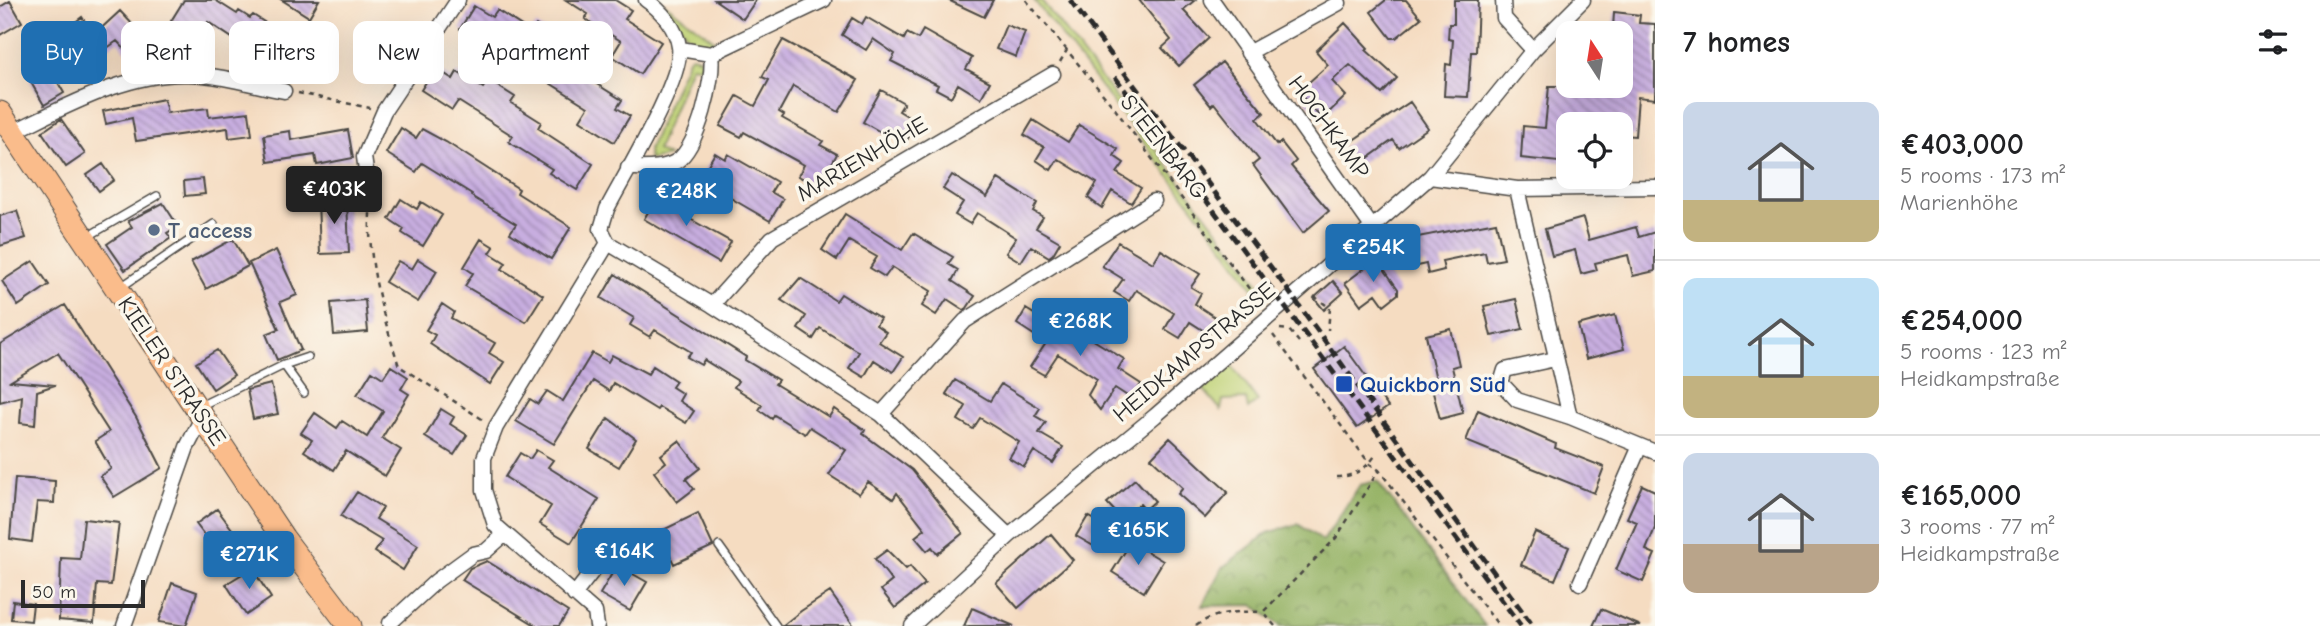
<!DOCTYPE html>
<html lang="en">
<head>
<meta charset="utf-8">
<style>
  body { margin:0; font-family:"Comic Neue",sans-serif; background:#f2f2f2; color:#202124; height:100vh; display:flex; flex-direction:column; font-size:26px; white-space:nowrap }
  * { box-sizing:border-box; margin:0 }
  p { font-size:23px; color:#757577 }
  .icon { flex:none; width:38px; height:38px; fill:none; stroke:currentColor; stroke-width:2; stroke-linecap:round; stroke-linejoin:round }
  .map { position:relative; flex:1; overflow:hidden }
  .side { display:flex; flex-direction:column; background:#fff; width:665px }
  .side>* { flex:none }
  .top-card { position:absolute; left:21px; top:21px; width:665px; height:63px; display:flex; gap:14px }
  .needle { width:46px; rotate:348deg }
  .tools { position:absolute; left:1556px; top:21px; display:grid; gap:14px }
  .tools a { display:grid; place-items:center; width:77px; height:77px; border-radius:14px; background:#fff; box-shadow:0 7px 28px #0002; font-size:35px }
  .scale { position:absolute; left:21px; bottom:18px; width:124px; box-sizing:border-box; padding-left:7px; border:4px solid #2b2b2b; border-top:0; font-size:19px; line-height:24px; white-space:nowrap; color:#2b2b2b; -webkit-text-stroke:5px #fbf7ec; paint-order:stroke }
  .price { position:absolute; translate:-50% -60px; padding:0 16px; border-radius:7px; background:#1f6fb2; color:#fff; font-size:23px; line-height:46px; filter:drop-shadow(0 2px 4px #0008) }
  .price::after { content:''; position:absolute; left:50%; top:42px; width:21px; height:16px; margin-left:-10px; background:inherit; clip-path:polygon(0 0,100% 0,50% 100%) }
  .price.current { background:#222; color:#fff }
  ul { padding:0; list-style:none }
  li { display:flex; align-items:center; gap:21px; height:175px; padding:0 28px }
  li+li { border-top:2px solid #e0e0e0 }
  li span { display:grid; place-items:center; flex:none; width:196px; height:140px; border-radius:14px; color:#555 }
  li>.icon { margin-inline-start:auto }
  span .icon { width:84px; height:84px; fill:#fffc; stroke-width:1 }
  li b { font-size:30px }
  h2 { display:flex; justify-content:space-between; align-items:center; height:84px; padding:0 28px; font-size:30px }
  .pill { padding:0 24px; border-radius:14px; background:#fff; box-shadow:0 7px 28px #0002; font-size:24px; line-height:63px }
  .pill.current { background:#1f6fb2; color:#fff }
  main { display:flex; flex:1; min-height:0 }
  .map>svg:first-child { display:block }
</style>
</head>
<body>
<main>
<div class="map">
<svg width="1655" height="626" viewBox="0 0 1655 626">
  <defs>
    <pattern id="forest-crowns" width="20" height="18" patternUnits="userSpaceOnUse" patternTransform="scale(1.75)"><rect width="20" height="18" fill="#97b467"/><path d="M2 6a3 3 0 1 1 6 0M12 15a3 3 0 1 1 6 0" fill="none" stroke="#7b9355"/></pattern>
    <pattern id="building-back-hatch" width="6" height="6" patternUnits="userSpaceOnUse" patternTransform="scale(1.75)"><rect width="6" height="6" fill="#c8aee0"/><path d="M-1 5l2 2M0 0l6 6M5-1l2 2" fill="none" stroke="#a38eb6"/></pattern>
  </defs>
  <rect width="100%" height="100%" fill="#fbf7ec"/>
  <filter id="ink" filterUnits="userSpaceOnUse"><feTurbulence type="fractalNoise" baseFrequency=".0143" numOctaves="2"/><feDisplacementMap in="SourceGraphic" scale="14" xChannelSelector="R" yChannelSelector="G"/><feConvolveMatrix kernelMatrix="1 2 1 2 8 2 1 2 1" color-interpolation-filters="sRGB"/></filter>
  <filter id="wash" filterUnits="userSpaceOnUse"><feTurbulence type="fractalNoise" baseFrequency=".00686" numOctaves="4" result="noise"/><feDisplacementMap in="SourceGraphic" scale="28" xChannelSelector="R" yChannelSelector="G"/><feGaussianBlur stdDeviation="1.57" result="paint"/><feColorMatrix in="noise" values="0 0 0 0 0 0 0 0 0 0 0 0 0 0 0 0 0 1.4 0 .05"/><feComposite in="paint" operator="in"/></filter>
  <g filter="url(#wash)">
    <rect width="100%" height="100%" fill="#f5dcc1"/>
    <!-- grass -->
    <path fill="#bfd276" stroke="#757e50" stroke-width="2" d="M1034,0H1041L1268,296L1260,304L1251,297L1254,289L1226,250Z
      M665,4L717,42V44C693,54 678,21 664,6Z
      M692,56L702,59L705,68L691,66L657,150L668,156L649,160L648,151L688,59Z
      M1232,366L1258,401L1248,409L1246,399L1223,400L1221,410L1203,389Z"/>
    <!-- forest -->
    <path fill="url(#forest-crowns)" stroke="#617049" stroke-width="2" d="M1377,481L1485,626H1281L1253,605L1202,606L1222,568L1268,533L1298,524L1323,541L1360,485Z"/>
    <g id="blocks">
      <!-- building -->
      <path fill="url(#building-back-hatch)" d="M184,0H215L237,14L239,11L250,18L253,15L288,37L297,22L322,38L316,47L320,49L305,73L265,47L259,56L208,22L199,38L171,21Z
        M282,0H319L309,17Z
        M566,0H615L631,10L625,19L661,42L640,74L612,56L621,41L585,19L588,14Z
        M715,0H756L743,19Z
        M948,0H993L984,17Z
        M1139,0H1195L1183,10L1209,38L1179,66L1162,48L1171,40Z
        M1386,0H1406L1421,18L1396,38H1391L1371,12Z
        M1454,0H1478L1476,52H1471L1468,97L1444,96L1446,64L1451,65L1453,40L1448,39L1449,24H1454Z
        M10,1L22,22L0,35V7Z
        M474,6L492,17L497,10L531,32L536,25L554,36L549,44L589,69L584,76L622,100L617,108L630,116L614,142L580,120L588,107L545,80L549,75L494,41L490,48L460,29Z
        M120,11L148,41L131,56L117,41L80,67L57,36L82,17L94,35Z
        M1614,12L1640,15L1639,23L1655,24V99L1638,97L1635,136L1622,135L1620,124H1568V163L1521,158L1523,126L1545,128L1549,86H1620V33L1613,29Z
        M866,17L904,39L907,33L918,39L923,30L972,58L966,69L990,82L981,98L958,84L951,97L936,89L938,85L891,61L895,54L873,39L866,50L842,35L852,18L862,24Z
        M1345,23L1368,48L1366,50L1397,78L1382,94L1350,65L1332,81L1346,96L1322,119L1298,92L1328,65L1316,51Z
        M1006,25L1025,32L1016,57L996,49Z
        M384,29L414,48L397,74L367,55Z
        M783,40L858,80L839,112L793,86L779,112L784,115L782,118L823,141L820,145L837,154L819,187L798,176L804,165L744,132L741,137L720,126L737,96L755,106L769,80L762,77Z
        M1222,62L1264,113L1257,119L1277,145L1281,142L1296,161L1291,166L1329,211L1303,233L1253,165L1259,160L1214,103L1211,106L1194,85Z
        M49,67L64,93L44,105L29,79Z
        M435,68L453,79L457,72L483,88L488,80L515,97L511,103L541,122L538,128L593,164L577,190L549,173L552,169L509,142L513,136L458,101L452,110L421,90Z
        M881,90L904,103L899,111L917,122L907,140L889,129L886,135L863,122Z
        M164,99L167,113L208,108L209,117L249,112L252,135L229,138L228,128L136,141L132,118L106,124L103,111Z
        M1410,102L1428,128L1399,148L1393,140L1354,168L1340,149Z
        M61,119L85,154L66,167L42,132Z
        M1033,120L1068,142L1079,125L1118,149L1114,156L1124,163L1117,173L1141,188L1131,203L1112,191L1102,208L1088,198L1097,183L1058,159L1051,170L1036,160L1044,147L1024,135Z
        M401,128L416,138L422,129L446,142L519,189L517,193L571,227L551,259L510,233L516,224L471,196L472,194L422,163L416,172L386,153Z
        M348,130L353,158L317,165L315,155L268,162L264,135L290,131L291,140Z
        M715,153L725,159L728,154L777,182L771,192L783,199L770,221L710,186L712,183L701,177Z
        M103,164L114,180L99,191L87,175Z
        M952,175L987,197L998,179L1037,203L1033,211L1043,217L1036,228L1060,242L1053,254L1049,257L1031,246L1021,262L1006,253L1016,238L977,213L970,224L955,215L963,202L943,189Z
        M203,179L205,194L185,196L184,181Z
        M659,193L685,208L681,214L731,242L719,263L644,219Z
        M347,198L349,253L320,254L318,199Z
        M401,199L417,209L421,202L442,215L423,246L402,233L404,229L389,219Z
        M163,203L178,226L167,233L171,238L125,270L107,244L132,227L128,221Z
        M17,211L26,238L0,246V216Z
        M845,214L902,250L913,233L953,257L948,264L958,270L952,281L975,296L967,308L964,310L947,299L936,315L922,306L931,291L892,267L885,277L870,268L877,257L849,241L837,260L822,250Z
        M1583,218L1589,240L1636,227L1639,237L1655,232V271L1633,276L1628,255L1595,263L1597,270L1581,274L1575,250L1552,256L1545,229Z
        M1496,222L1504,259L1487,262L1485,252L1442,261L1444,270L1428,274L1426,264L1403,269L1397,241Z
        M233,239L248,266L206,289L191,262Z
        M481,239L494,247L490,253L506,263L502,269L543,295L526,322L465,286L473,273L464,267Z
        M1118,242L1153,263L1161,250L1200,274L1191,287L1201,293L1195,304L1218,319L1209,334L1190,322L1180,338L1165,329L1174,313L1136,290L1129,301L1114,292L1123,279L1102,266Z
        M276,250L297,295L280,302L301,350L277,360L266,334L279,329L249,263Z
        M418,259L437,271L418,302L385,282L398,261L412,269Z
        M1377,259L1398,289V294L1384,305L1376,294L1361,305L1345,283Z
        M33,261L49,285L18,306L2,281Z
        M615,274L746,357L745,360L778,380L775,384L829,417L834,409L865,430L863,434L912,470L963,533L937,554L932,547L927,551L915,537L925,529L897,493L893,499L868,482L859,494L829,475L846,450L810,427L805,434L774,415L772,419L759,410L762,405L734,387L738,381L704,360L701,365L687,357L691,352L655,330L650,337L630,325L634,318L601,298Z
        M800,278L836,301L841,294L880,318L876,325L886,332L879,342L903,357L893,372L874,360L864,377L849,368L859,352L820,328L813,339L798,329L806,316L781,300Z
        M1333,281L1343,293L1324,310L1314,298Z
        M1516,299L1523,329L1491,336L1484,306Z
        M365,300L368,332L334,335L331,303Z
        M442,304L454,312L451,318L495,343L489,353L504,362L490,384L430,344L435,335L426,330Z
        M65,305L136,417L162,468L114,497L100,476L111,469L95,441L109,432L58,353L11,381L55,385L37,391L35,425L20,423L22,396L0,402V344Z
        M1026,309L1069,336L1074,328L1124,359L1118,369L1141,384L1132,399L1115,388L1100,410L1088,395L1097,379L1058,354L1044,375L1030,367L1046,343L1017,324Z
        M1615,315L1624,349L1586,359L1578,325Z
        M1451,329L1459,365L1452,367L1463,413L1440,419L1431,385L1437,384L1426,335Z
        M1344,346L1388,407L1357,428L1314,369Z
        M217,350L234,375L213,389L196,363Z
        M592,353L608,362L612,355L648,374L653,366L676,381L672,387L683,394L679,401L694,411L686,423L659,407L657,410L613,383L609,391L593,381L554,444L516,421L530,399L538,404L547,391L563,401Z
        M391,366L408,377L401,389L409,394L382,438L401,450L385,476L346,451L334,470L304,451L312,440L301,433L315,413L337,428L342,421L367,437L383,411L357,395L372,371L383,378Z
        M955,380L990,401L1001,384L1040,408L1035,416L1046,422L1039,433L1063,447L1053,463L1034,451L1024,467L1009,458L1019,442L980,418L973,429L958,420L966,406L946,394Z
        M271,384L278,414L253,419L247,390Z
        M441,409L454,417L450,424L467,435L454,455L425,437Z
        M1478,410L1556,444L1555,448L1604,467L1594,493L1466,441Z
        M608,418L636,439L619,467L589,449Z
        M1170,438L1228,492L1205,518L1178,494L1183,488L1151,458Z
        M679,441L700,468L686,479L694,489L677,502L654,472L666,462L661,455Z
        M536,450L553,460L548,467L599,499L571,543L540,524L551,506L505,477L520,453L530,459Z
        M15,478L55,481L54,503L37,502L32,542L10,539Z
        M1135,479L1155,501L1145,510L1140,504L1122,519L1107,503Z
        M1642,485L1655,491V528L1646,550L1655,554L1643,582L1616,570L1637,522L1627,518Z
        M357,492L383,508L376,519L418,545L403,570L375,552L382,541L341,516Z
        M217,509L235,533L214,548L196,524Z
        M698,513L713,546L674,564L659,532Z
        M1088,516L1111,529L1097,548L1076,536Z
        M84,519L119,523L111,585L97,584L94,623L59,620L61,558L80,559Z
        M1535,532L1569,547L1555,580L1521,565Z
        M1051,534L1073,560L1018,608L996,583Z
        M1131,542L1163,561L1144,592L1112,572Z
        M887,550L906,569L910,566L925,584L895,608L881,590L892,581L875,559Z
        M487,561L568,612L559,626H537L462,580L470,568Z
        M617,565L647,582L630,611L600,594Z
        M252,568L271,598L246,615L226,584Z
        M172,583L197,592L186,626L159,622Z
        M830,592L854,626H782L801,611Z
        M13,601L33,604L31,621L11,619Z
        M972,608L1014,626H964Z
        M1601,609L1641,626H1593Z"/>
    </g>
  </g>
  <g filter="url(#ink)">
    <use href="#blocks" fill-opacity="0" stroke="#494642" stroke-width="2"/>
    <g fill="none" stroke-linecap="round" stroke-linejoin="round">
      <defs>
        <path id="lane" d="M87,237L157,196
          M121,287L214,224
          M284,365L304,393
          M198,407L284,365L308,357
          M719,546L776,626"/>
        <path id="street" d="M646,0C661,10 677,29 679,47C684,78 623,178 607,209L601,229L608,243L712,305L881,414L1009,536
          M1212,0L1372,227
          M1503,0L1504,18L1533,50
          M680,49L711,54L824,0
          M1248,53L1339,3
          M13,132C67,106 127,72 189,74C221,75 253,85 284,91
          M628,168C643,168 663,170 677,161C698,147 715,78 711,54
          M1430,177L1517,189L1655,187
          M1517,189L1570,417
          M370,199L364,157L384,111L458,0
          M712,305L772,238L1053,74
          M1555,359L1505,370L1501,383L1517,400L1570,417L1655,452
          M881,414L965,321L1154,201
          M1580,583L1640,446
          M574,595L616,541
          M390,623L436,581L473,554L486,551L504,535
          M124,626L187,447L203,416
          M597,626L595,612L495,525L484,490V458L496,427L608,243
          M912,626L1009,536L1155,416L1430,177L1533,50L1583,0"/>
        <path id="primary" d="M0,113L283,538L350,626"/>
      </defs>
      <!-- lane casing -->
      <use href="#lane" stroke="#494642" stroke-width="10"/>
      <!-- street casing -->
      <use href="#street" stroke="#494642" stroke-width="17"/>
      <!-- primary casing -->
      <use href="#primary" stroke="#494642" stroke-width="25"/>
      <!-- path -->
      <path stroke="#494642" stroke-width="2.5" stroke-dasharray="5 5" stroke-linecap="butt" d="M1026,0L1115,109L1250,290L1248,298L1255,310
        M1060,62L1067,50
        M298,93L370,108
        M370,213C368,266 383,316 399,366L482,419
        M1314,296L1330,308L1328,330
        M1280,329L1289,330L1299,342
        M1273,335L1370,464L1379,470L1499,626
        M1336,477C1353,477 1367,469 1376,454
        M258,551L262,541
        M1196,626C1216,611 1240,611 1263,612
        M1275,626L1263,612L1336,538L1379,470"/>
      <!-- lane -->
      <use href="#lane" stroke="#fff" stroke-width="7"/>
      <!-- street -->
      <use href="#street" stroke="#fff" stroke-width="14"/>
      <!-- primary -->
      <use href="#primary" stroke="#fabc8b" stroke-width="23"/>
      <!-- rail -->
      <path stroke="#2b2b2b" stroke-width="5" stroke-dasharray="10 5" stroke-linecap="butt" d="M1070,0L1276,274L1533,626
        M1115,77L1521,626"/>
    </g>
  </g>
  <!-- markers -->
  <circle fill="#5c6f8a" stroke="#fbf7ec" stroke-width="2.5" cx="154" cy="230" r="7"/>
  <rect fill="#1a4fb4" stroke="#fbf7ec" stroke-width="2.5" x="1335" y="375" width="18" height="18" rx="3.5"/>
  <g text-anchor="middle" dominant-baseline="central" stroke-width="7" stroke-linejoin="round" paint-order="stroke">
    <!-- street labels -->
    <g font-size="23" fill="#2b2b2b" stroke="#fbf7ec">
      <text transform="translate(1329 127) rotate(54)">HOCHKAMP</text>
      <text transform="translate(1164 147) rotate(52)">STEENBARG</text>
      <text transform="translate(862 159) rotate(-30)">MARIENHÖHE</text>
      <text transform="translate(1194 352) rotate(-40)">HEIDKAMPSTRASSE</text>
      <text transform="translate(172 371) rotate(56)">KIELER STRASSE</text>
    </g>
    <!-- service labels -->
    <g font-size="23" font-weight="bold" fill="#4e5e75" stroke="#fbf7ec" text-anchor="start">
      <text x="168" y="230">T access</text>
    </g>
    <!-- transit labels -->
    <g font-size="23" font-weight="bold" fill="#164399" stroke="#fbf7ec" text-anchor="start">
      <text x="1360" y="384">Quickborn Süd</text>
    </g>
  </g>
</svg>
<div class="tools">
<a><svg class="needle" viewBox="-14 -14 28 28"><path d="M0-13l5 13h-10z" fill="#e53935"/><path d="M0 13l5-13h-10z" fill="#757577"/></svg></a>
<a><svg class="icon" aria-label="locate" viewBox="0 0 24 24"><circle cx="12" cy="12" r="6"/><path d="M12 2v4M12 18v4M2 12h4M18 12h4"/></svg></a>
</div>
<div class="scale">50 m</div>
<b class="price current" style="left:334px;top:226px">€403K</b>
<b class="price" style="left:686px;top:228px">€248K</b>
<b class="price" style="left:1373px;top:284px">€254K</b>
<b class="price" style="left:1080px;top:358px">€268K</b>
<b class="price" style="left:1138px;top:567px">€165K</b>
<b class="price" style="left:624px;top:588px">€164K</b>
<b class="price" style="left:249px;top:591px">€271K</b>
<div class="top-card">
<a class="pill current">Buy</a>
<a class="pill">Rent</a>
<a class="pill">Filters</a>
<a class="pill">New</a>
<a class="pill">Apartment</a>
</div>
</div>
<section class="side">
<h2>7 homes<svg class="icon" aria-label="filters" viewBox="0 0 24 24"><path d="M4 7h16M4 17h16"/><circle cx="9" cy="7" r="2"/><circle cx="15" cy="17" r="2"/></svg></h2>
<ul>
<li><span style="background:linear-gradient(#c9d6e8 70%,#c2b280 0)"><svg class="icon" aria-label="home" viewBox="0 0 24 24"><path d="M3 11l9-7 9 7M6 9v11h12V9"/></svg></span><div><b>€403,000</b><p>5 rooms · 173 m²</p><p>Marienhöhe</p></div></li>
<li><span style="background:linear-gradient(#bfe0f5 70%,#c2b280 0)"><svg class="icon" aria-label="home" viewBox="0 0 24 24"><path d="M3 11l9-7 9 7M6 9v11h12V9"/></svg></span><div><b>€254,000</b><p>5 rooms · 123 m²</p><p>Heidkampstraße</p></div></li>
<li><span style="background:linear-gradient(#c9d6e8 65%,#b9a48a 0)"><svg class="icon" aria-label="home" viewBox="0 0 24 24"><path d="M3 11l9-7 9 7M6 9v11h12V9"/></svg></span><div><b>€165,000</b><p>3 rooms · 77 m²</p><p>Heidkampstraße</p></div></li>
</ul>
</section>
</main>
</body>
</html>
